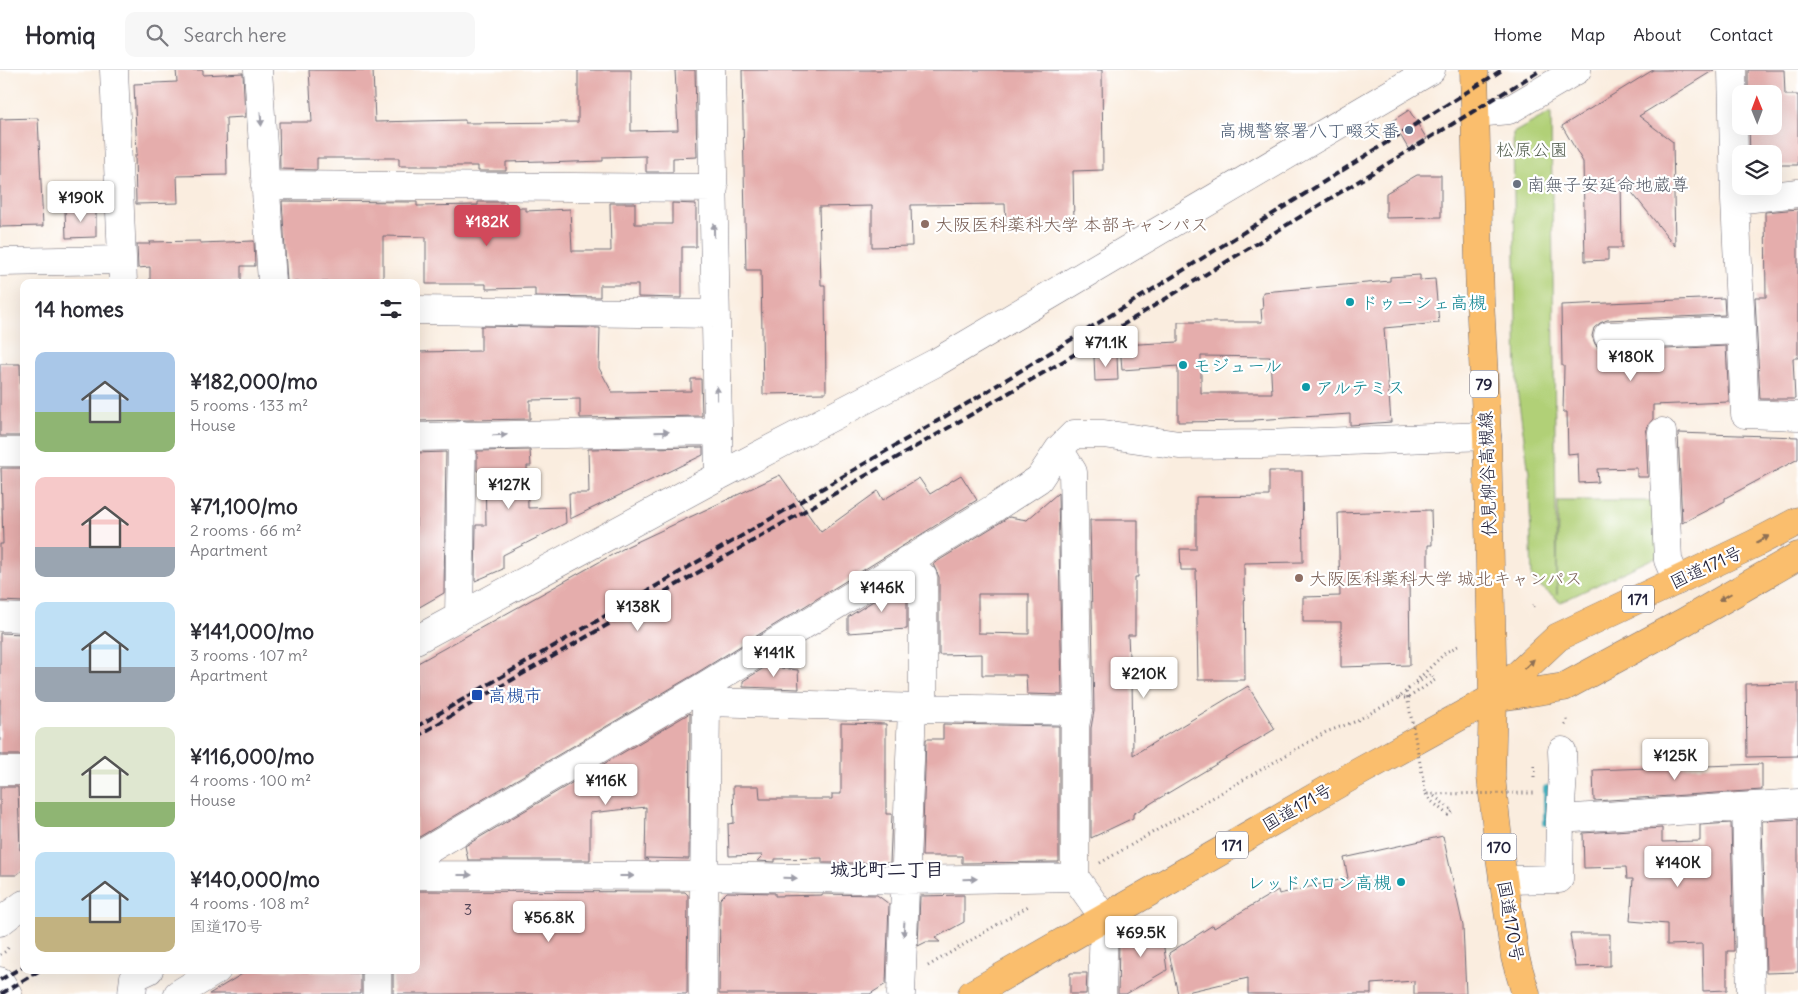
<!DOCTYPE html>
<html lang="en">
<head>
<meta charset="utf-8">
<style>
  body { margin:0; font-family:Delius,"Klee One",sans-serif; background:#f7f7f7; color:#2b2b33; height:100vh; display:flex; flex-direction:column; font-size:19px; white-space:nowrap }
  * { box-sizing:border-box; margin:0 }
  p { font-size:16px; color:#7c7c81 }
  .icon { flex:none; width:28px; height:28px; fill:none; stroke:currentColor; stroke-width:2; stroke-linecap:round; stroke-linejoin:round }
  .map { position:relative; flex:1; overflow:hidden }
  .details { position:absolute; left:20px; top:209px; width:400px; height:695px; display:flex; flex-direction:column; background:#fff; border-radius:10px; box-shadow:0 5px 20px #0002 }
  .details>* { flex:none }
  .needle { width:32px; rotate:359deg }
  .buttons { position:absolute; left:1732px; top:15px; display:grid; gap:10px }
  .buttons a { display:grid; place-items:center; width:50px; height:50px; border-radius:10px; background:#fff; box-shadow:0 5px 20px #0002; font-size:25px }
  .price { position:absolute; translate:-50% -42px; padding:0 11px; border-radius:5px; background:#fff; color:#222; font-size:16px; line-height:32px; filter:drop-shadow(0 1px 2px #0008) }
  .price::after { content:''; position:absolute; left:50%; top:30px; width:15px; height:11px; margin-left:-8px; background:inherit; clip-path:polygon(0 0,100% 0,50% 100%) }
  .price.on { background:#d1495b; color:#fff }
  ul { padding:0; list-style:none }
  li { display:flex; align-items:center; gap:15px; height:125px; padding:0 15px }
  li span { display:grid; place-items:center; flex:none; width:140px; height:100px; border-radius:10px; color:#555 }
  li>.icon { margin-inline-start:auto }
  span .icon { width:60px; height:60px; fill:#fffc; stroke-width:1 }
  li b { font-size:21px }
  h2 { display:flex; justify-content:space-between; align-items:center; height:60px; padding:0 15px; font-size:21px }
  header { display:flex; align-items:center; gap:30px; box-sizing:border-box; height:70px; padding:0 25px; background:#fff; border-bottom:1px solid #e1e1e2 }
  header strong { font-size:24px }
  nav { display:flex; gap:28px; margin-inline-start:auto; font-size:18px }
  .search { width:350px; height:45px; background:#f7f7f7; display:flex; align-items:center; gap:12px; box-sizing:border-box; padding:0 18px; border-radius:10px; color:#7c7c81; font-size:19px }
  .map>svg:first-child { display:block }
</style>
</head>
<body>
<header>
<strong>Homiq</strong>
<div class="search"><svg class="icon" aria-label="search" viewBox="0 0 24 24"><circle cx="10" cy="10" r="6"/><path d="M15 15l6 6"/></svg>Search here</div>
<nav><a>Home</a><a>Map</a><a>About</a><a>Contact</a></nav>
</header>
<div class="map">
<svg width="1798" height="924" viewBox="0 0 1798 924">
  <rect width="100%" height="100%" fill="#fff"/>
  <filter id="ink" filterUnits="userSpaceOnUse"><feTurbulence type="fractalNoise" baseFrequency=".02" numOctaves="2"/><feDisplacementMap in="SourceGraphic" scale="10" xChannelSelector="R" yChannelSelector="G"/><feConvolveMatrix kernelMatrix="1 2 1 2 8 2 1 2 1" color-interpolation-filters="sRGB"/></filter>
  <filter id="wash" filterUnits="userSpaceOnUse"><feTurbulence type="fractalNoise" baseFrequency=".0096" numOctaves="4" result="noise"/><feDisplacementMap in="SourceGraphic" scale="20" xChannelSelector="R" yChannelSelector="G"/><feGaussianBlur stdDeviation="1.12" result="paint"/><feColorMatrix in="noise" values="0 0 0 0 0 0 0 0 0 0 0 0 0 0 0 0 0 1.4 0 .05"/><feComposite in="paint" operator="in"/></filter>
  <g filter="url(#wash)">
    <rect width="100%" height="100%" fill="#faeddf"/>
    <!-- green -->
    <path fill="#b1d077" stroke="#6a7959" d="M1551,42L1557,525L1558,431H1659L1660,485L1561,532L1532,510L1529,403L1517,319L1513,63Z"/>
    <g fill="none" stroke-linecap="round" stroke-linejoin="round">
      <!-- stream -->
      <path stroke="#40afbd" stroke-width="8" d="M1547,752V719"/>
    </g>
    <g id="blocks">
      <!-- building -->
      <path fill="#e5adac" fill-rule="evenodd" d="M176,0H203V5L243,3L245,47L226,48L227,105L177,106L178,133L136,134L135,85H137L134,14L177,12Z
        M309,0H373L375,52L465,50V53L578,52V0H631V61L678,60L675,0H695L697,87L673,88V102H646V86L603,87V91L543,93V91L506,92V101H478V96H399V88H317V100L280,99L279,52H312Z
        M742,0H1102L1103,100L1073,101L1074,153L1006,154L1005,134L911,135L912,176L872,177V136L819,137L821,215H825L826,323L763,324L761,200H746Z
        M1653,0H1714L1639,46L1673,72L1675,176L1621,109L1622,178H1608V190L1585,191L1583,92L1562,56Z
        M1748,0H1784L1785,25H1798V95H1774V84H1750L1749,56H1774V24H1748Z
        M1409,40L1427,69L1409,80L1392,51Z
        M38,48L43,156L0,157V49Z
        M1417,105H1441V147L1386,148V123Z
        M282,131L417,132V136L478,135V132H506V138H526V141L570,139L572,181H611L610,133H635V154H672V133L696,134V177H682V228L638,227V215H600V227L535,226V218L486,219V214H426V167L383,166V212H287Z
        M65,139H96V167L66,168Z
        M1798,139V288H1793L1795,329H1760L1755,227H1766L1765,142Z
        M200,171V173L254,171L255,196H241V212H150V197L138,198L137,174H150L149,172Z
        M1420,205V210L1435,209L1439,253L1384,258L1391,352L1350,355V344L1254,350V351L1178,352V296L1122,300L1120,275L1178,272V252H1262L1261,239H1263L1262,225H1263V222L1390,211V207ZM1201,286L1270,287L1272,323H1201Z
        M1724,228L1725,245L1607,250L1600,253L1594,258L1592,266L1595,274L1600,280L1608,282L1726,276L1729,332L1653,335V349L1648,355L1646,363L1648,407H1637V398L1597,399L1598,412L1579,413L1578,383L1568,384L1567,342H1563L1564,296H1562L1561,235Z
        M481,256L600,258L599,298L612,322L691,321V309H701L702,346L580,348V329L530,330V349L416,351V282L481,281Z
        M1117,286L1118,310L1095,311L1094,287Z
        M0,294H20L22,366H0Z
        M1678,363L1798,367V389L1725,428V431L1682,453Z
        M703,377V385L570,449L569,423H589L588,379Z
        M530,380L531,396H527L528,438L565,437L566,453L503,485V499L475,511L476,455H486L485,401H477V381Z
        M446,382L444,523L416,539V383Z
        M1,398H24V532L0,531V474H3Z
        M1269,401H1302L1303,492L1244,493L1245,610H1198L1196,500H1181L1180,479H1196V427L1269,426Z
        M780,405L821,462L878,421L883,430L919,408L930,424L961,405L977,430L695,604L416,769V594L628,476Z
        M1058,423L1062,625L1027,624L1026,605H982V584L939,585V507L933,494L1009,447L1027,450ZM978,524H1029V564L978,563Z
        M1431,440L1432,475H1428V506L1409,507L1410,595L1341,597V552H1303V527L1340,526L1338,443Z
        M1090,450H1138V507H1135V565H1128L1130,608H1132L1133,685L1248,616L1275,659L1133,744V748L1091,768V658L1094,641Z
        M900,514L907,520V559L848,563V547Z
        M0,563L24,564V685H0Z
        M778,589L780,591L781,598L798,600L799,619L743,617V611Z
        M1798,613V686L1747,687L1746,614Z
        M690,643L689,789L646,788L648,790H645L646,737L590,743V790H468L465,776Z
        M841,653L886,654V744H892L890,793H822V788L775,789V792L757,791L763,785L729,786L728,754L734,753L733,716H759L760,729H832V724H841Z
        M943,654L1059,656V792L962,793V786H922L926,669H943Z
        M1762,694V720L1594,731L1593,700Z
        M0,717H18L20,780H24V799L16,805H0Z
        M1798,749V902L1766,903L1762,751Z
        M1731,753L1734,881H1727V920L1703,921L1702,874L1667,875V854L1630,851L1633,809H1627L1626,797L1584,798L1583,763L1662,758V772L1700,771V755Z
        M1443,766L1463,856L1466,924H1414V911L1371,914V924H1248V908L1178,924L1169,883L1213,855L1214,858L1278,820L1279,824L1348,808L1344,788Z
        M416,821L685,822L688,825L687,924H393V900H416Z
        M727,822L775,823V826L822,825V824L877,825L889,834L886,914L870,924H719L720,829Z
        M964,825V852L935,868L940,872H926L918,876L920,826Z
        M1160,849L1167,900L1126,924H1118L1119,873Z
        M1570,864H1610V896L1575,897Z
        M249,900H311V902L361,903V924H209Z
        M1070,903H1087L1086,924H1070Z"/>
    </g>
  </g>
  <g filter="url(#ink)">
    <use href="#blocks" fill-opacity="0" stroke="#6e6974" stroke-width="1"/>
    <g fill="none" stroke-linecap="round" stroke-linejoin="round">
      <defs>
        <path id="minor" d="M114,0L123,212
          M258,0L272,212
          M711,0L719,406
          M1732,0L1735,130L1745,344L1798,346
          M1476,43L1509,40L1577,0
          M265,115L714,118
          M1735,130L1798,123
          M0,192L122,190
          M416,240L716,244
          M1608,266L1741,260
          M1662,362L1668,490L1677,511
          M416,367L718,361
          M0,382H24
          M0,547L24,548
          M459,547L462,365
          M416,570L719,406L937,292L1431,0
          M706,632L923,638V507L907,490
          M923,638L1078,641
          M0,701H24
          M1746,737L1751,924
          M1560,749L1798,733
          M416,787L703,617L996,437L1039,409L1059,379
          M416,805L705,806L906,810L1075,807
          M1503,810L1559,809L1560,749L1563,704L1562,681
          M0,852L24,834
          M0,911L8,924
          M132,924L134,907L149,900
          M178,924L217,900
          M377,924V900
          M703,924L706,632L703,617
          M901,924L912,638
          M1102,924L1104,848L1075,807V656L1078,641L1073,402L1059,379L1074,364H1104L1179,375L1262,374L1487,366"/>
        <path id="major" d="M1474,0L1480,230L1487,366L1493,628"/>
        <path id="highway" d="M1493,628L1564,617L1684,552L1798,486
          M1493,628L1491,707L1500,787L1515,887L1526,924
          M972,924L1350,707L1493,628L1558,567L1754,474L1798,451"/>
      </defs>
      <!-- minor casing -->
      <use href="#minor" stroke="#6e6974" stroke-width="29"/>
      <!-- major casing -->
      <use href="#major" stroke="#6e6974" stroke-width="29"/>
      <!-- highway casing -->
      <use href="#highway" stroke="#6e6974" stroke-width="29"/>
      <!-- path -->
      <path stroke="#6e6974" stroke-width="3" stroke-dasharray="1 4" stroke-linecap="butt" d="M1533,536L1537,534
        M1399,628H1408L1435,610L1431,604L1414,615
        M1565,655L1567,653V646
        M1534,696V710
        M1426,724L1430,730L1448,745L1453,741L1434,726
        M1100,793L1326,662L1354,652L1399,628L1446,582L1458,576
        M0,885L6,881L9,876
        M928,896L1030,835"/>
      <!-- minor -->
      <use href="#minor" stroke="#fff" stroke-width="28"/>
      <!-- major -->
      <use href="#major" stroke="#fabe6d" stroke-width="28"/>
      <!-- highway -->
      <use href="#highway" stroke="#fabe6d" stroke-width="28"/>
      <!-- rail -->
      <path stroke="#22223b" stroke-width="4" stroke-dasharray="8 4" stroke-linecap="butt" d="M416,657L973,330L1147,223L1502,0
        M416,667L479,629L1057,295L1541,0
        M0,910L24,896
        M1,924L40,900"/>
      <!-- path-bridge -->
      <path stroke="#6e6974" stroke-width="3" stroke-dasharray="1 4" stroke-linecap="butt" d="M1409,619L1406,621L1426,724L1534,723"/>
    </g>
    <!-- one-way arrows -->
    <defs><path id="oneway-solid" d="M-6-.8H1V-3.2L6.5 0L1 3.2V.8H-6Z" transform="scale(1.25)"/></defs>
    <g fill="#9c9ca7">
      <use href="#oneway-solid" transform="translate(261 49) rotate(86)"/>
      <use href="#oneway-solid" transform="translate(714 160) rotate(-91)"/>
      <use href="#oneway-solid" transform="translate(717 323) rotate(-91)"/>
      <use href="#oneway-solid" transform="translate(662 362) rotate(-1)"/>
      <use href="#oneway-solid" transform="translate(500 365) rotate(-1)"/>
      <use href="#oneway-solid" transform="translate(465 805)"/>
      <use href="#oneway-solid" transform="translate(627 806)"/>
      <use href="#oneway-solid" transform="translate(790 808) rotate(1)"/>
      <use href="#oneway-solid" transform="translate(970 809) rotate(-1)"/>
      <use href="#oneway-solid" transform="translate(904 859) rotate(93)"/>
    </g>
    <g fill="#8e7054">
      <use href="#oneway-solid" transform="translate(1763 469) rotate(-28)"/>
      <use href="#oneway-solid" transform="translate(1725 527) rotate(150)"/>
      <use href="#oneway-solid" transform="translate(1529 594) rotate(-43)"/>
    </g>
  </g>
  <!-- markers -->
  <circle fill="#5c6f8a" stroke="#fff" stroke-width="2" cx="1409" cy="60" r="5"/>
  <circle fill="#6b7280" stroke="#fff" stroke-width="2" cx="1517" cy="114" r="5"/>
  <g fill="#8d6e63" stroke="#fff" stroke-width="2">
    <circle cx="925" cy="154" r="5"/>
    <circle cx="1299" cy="508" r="5"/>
  </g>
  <g fill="#0f9aa8" stroke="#fff" stroke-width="2">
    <circle cx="1350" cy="232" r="5"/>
    <circle cx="1183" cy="295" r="5"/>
    <circle cx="1306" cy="317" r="5"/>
    <circle cx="1401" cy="812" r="5"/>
  </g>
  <rect fill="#1a4fb4" stroke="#fff" stroke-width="2" x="471" y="619" width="12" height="12" rx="2.5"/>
  <g text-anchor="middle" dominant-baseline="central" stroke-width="4.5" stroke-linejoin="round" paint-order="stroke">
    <!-- number labels -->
    <g font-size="15" fill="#534557">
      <text x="468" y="839">3</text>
    </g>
    <!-- shield labels -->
    <g fill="#fff" stroke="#646476" stroke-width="1">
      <rect x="1470" y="300.5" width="28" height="27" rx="4"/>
      <rect x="1622" y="515.5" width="32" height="27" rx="4"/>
      <rect x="1216" y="761.5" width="32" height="27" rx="4"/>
      <rect x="1481.5" y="763.5" width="35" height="27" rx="4"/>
    </g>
    <g font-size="16" font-weight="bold" fill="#22223b">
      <text x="1484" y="314">79</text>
      <text x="1638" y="529">171</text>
      <text x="1232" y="775">171</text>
      <text x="1499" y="777">170</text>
    </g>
    <!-- service labels -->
    <g font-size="18" fill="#4e5e75" stroke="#fff" text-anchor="end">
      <text x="1399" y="60">高槻警察署八丁畷交番</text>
    </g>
    <!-- park labels -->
    <g font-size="18" fill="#545f50" stroke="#fff">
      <text x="1532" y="79">松原公園</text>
    </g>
    <!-- worship labels -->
    <g font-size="18" fill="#5b616d" stroke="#fff" text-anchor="start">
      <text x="1527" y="114">南無子安延命地蔵尊</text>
    </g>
    <!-- education labels -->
    <g font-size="18" fill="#785e54" stroke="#fff" text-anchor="start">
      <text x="935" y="154">大阪医科薬科大学 本部キャンパス</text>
      <text x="1309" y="508">大阪医科薬科大学 城北キャンパス</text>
    </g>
    <!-- culture labels -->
    <g font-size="18" fill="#0d838f" stroke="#fff" text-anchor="start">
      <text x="1360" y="232">ドゥーシェ高槻</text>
      <text x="1193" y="295">モジュール</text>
      <text x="1316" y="317">アルテミス</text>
      <text x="1391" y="812" text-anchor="end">レッドバロン高槻</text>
    </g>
    <!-- street labels -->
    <g font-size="18" fill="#22223b" stroke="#fff">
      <text transform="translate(1487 404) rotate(-92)">伏見柳谷高槻線</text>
      <text transform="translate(1706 497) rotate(-25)">国道171号</text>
      <text transform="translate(1297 737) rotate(-30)">国道171号</text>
      <text transform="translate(1511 851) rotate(80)">国道170号</text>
    </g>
    <!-- transit labels -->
    <g font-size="18" fill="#164399" stroke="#fff" text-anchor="start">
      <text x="488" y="625">高槻市</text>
    </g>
    <!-- neighbourhood labels -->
    <g font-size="19" font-weight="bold" fill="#22223b" stroke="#fff">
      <text x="887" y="799">城北町二丁目</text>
    </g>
  </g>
</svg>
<div class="buttons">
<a><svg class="needle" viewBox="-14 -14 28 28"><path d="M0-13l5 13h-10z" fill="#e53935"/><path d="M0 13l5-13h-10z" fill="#7c7c81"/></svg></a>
<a><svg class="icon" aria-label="layers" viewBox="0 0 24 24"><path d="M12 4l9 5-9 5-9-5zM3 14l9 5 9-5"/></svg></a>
</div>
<b class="price" style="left:81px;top:153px">¥190K</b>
<b class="price on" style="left:487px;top:177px">¥182K</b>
<b class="price" style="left:1106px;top:298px">¥71.1K</b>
<b class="price" style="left:1631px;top:312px">¥180K</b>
<b class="price" style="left:509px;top:440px">¥127K</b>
<b class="price" style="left:882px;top:543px">¥146K</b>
<b class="price" style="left:638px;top:562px">¥138K</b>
<b class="price" style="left:774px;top:608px">¥141K</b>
<b class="price" style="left:1144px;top:629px">¥210K</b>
<b class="price" style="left:1675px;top:711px">¥125K</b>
<b class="price" style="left:606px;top:736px">¥116K</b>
<b class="price" style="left:1678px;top:818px">¥140K</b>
<b class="price" style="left:549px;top:873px">¥56.8K</b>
<b class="price" style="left:1141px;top:888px">¥69.5K</b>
<section class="details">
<h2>14 homes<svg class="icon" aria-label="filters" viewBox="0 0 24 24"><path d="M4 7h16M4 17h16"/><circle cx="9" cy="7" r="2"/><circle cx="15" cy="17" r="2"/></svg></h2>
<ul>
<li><span style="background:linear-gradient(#a9c7e8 60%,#8fb573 0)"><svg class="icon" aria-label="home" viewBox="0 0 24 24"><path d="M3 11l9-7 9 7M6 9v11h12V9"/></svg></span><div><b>¥182,000/mo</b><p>5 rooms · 133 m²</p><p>House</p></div></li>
<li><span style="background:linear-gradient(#f6c9c9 70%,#9aa5b1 0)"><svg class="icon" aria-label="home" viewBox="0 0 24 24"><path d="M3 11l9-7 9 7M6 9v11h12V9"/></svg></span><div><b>¥71,100/mo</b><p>2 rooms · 66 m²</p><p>Apartment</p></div></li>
<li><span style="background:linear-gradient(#bfe0f5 65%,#9aa5b1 0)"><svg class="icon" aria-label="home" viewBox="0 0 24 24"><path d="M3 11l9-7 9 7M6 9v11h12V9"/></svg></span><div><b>¥141,000/mo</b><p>3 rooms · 107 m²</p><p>Apartment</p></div></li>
<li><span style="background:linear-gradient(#dfe7d0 75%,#8fb573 0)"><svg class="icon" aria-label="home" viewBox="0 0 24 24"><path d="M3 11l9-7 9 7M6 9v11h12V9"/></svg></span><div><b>¥116,000/mo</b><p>4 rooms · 100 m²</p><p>House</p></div></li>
<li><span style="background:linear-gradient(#bfe0f5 65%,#c2b280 0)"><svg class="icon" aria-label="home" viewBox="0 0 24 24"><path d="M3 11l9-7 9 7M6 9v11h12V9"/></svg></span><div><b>¥140,000/mo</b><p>4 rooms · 108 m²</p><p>国道170号</p></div></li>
</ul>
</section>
</div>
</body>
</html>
